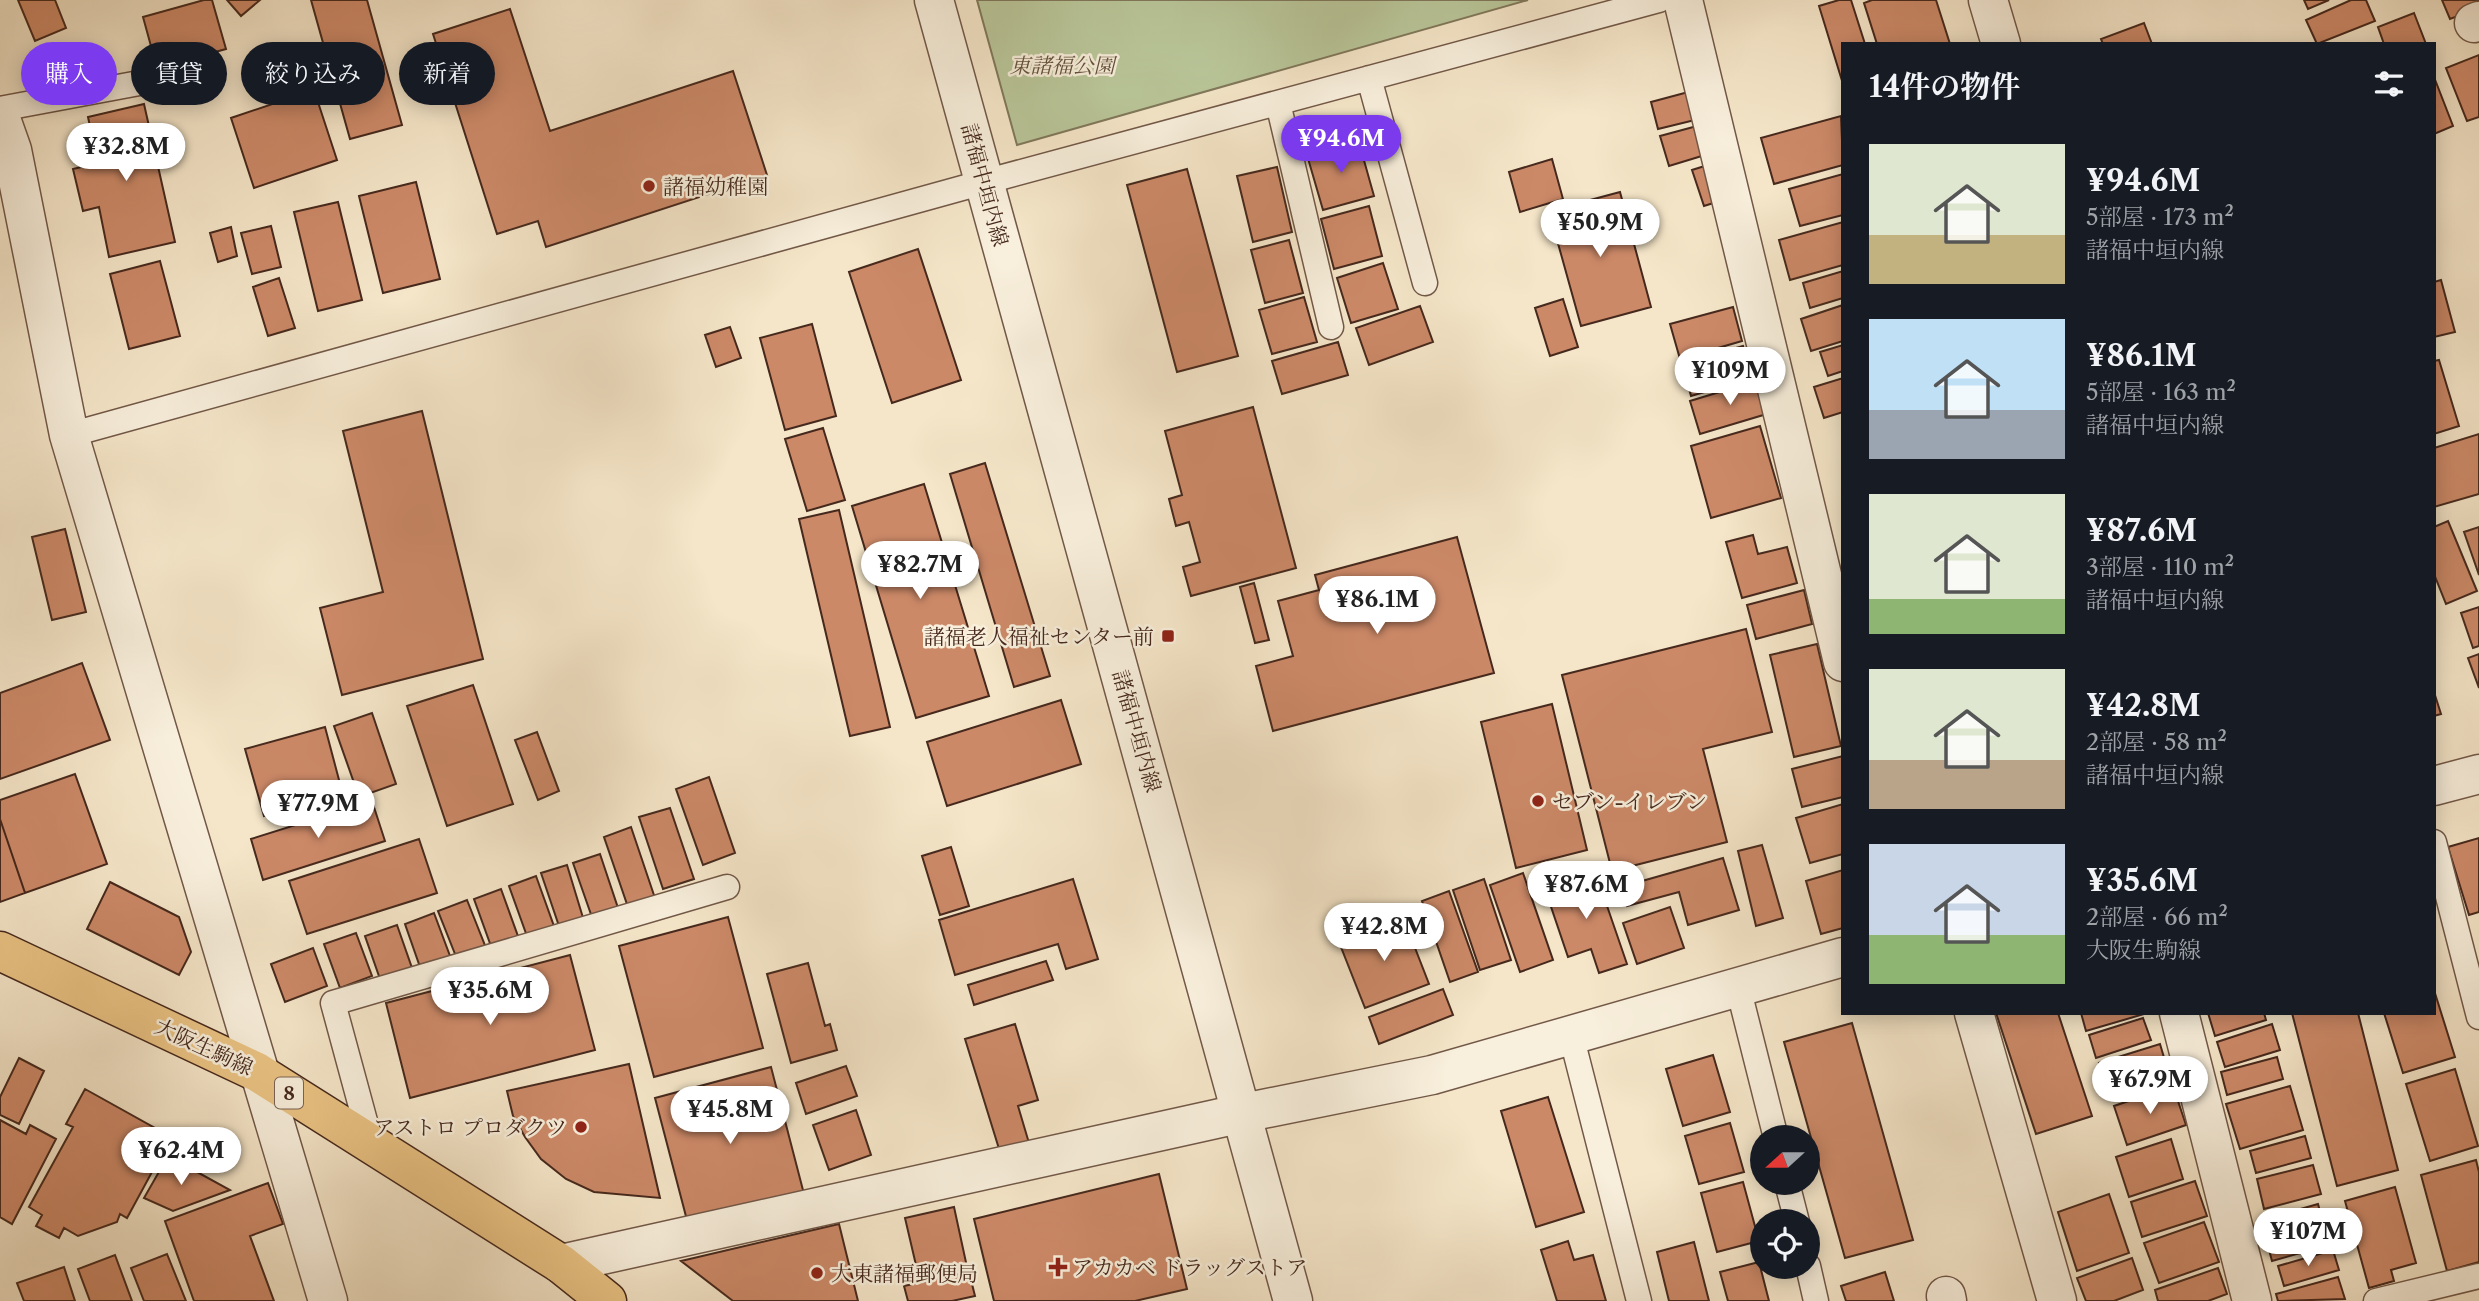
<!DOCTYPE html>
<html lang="ja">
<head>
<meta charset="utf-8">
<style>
  body { margin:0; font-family:"Libre Caslon Text","Noto Serif JP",serif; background:#242831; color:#f1f3f6; height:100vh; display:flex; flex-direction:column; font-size:26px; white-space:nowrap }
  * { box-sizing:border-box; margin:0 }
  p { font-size:23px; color:#9ea1a6 }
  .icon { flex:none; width:38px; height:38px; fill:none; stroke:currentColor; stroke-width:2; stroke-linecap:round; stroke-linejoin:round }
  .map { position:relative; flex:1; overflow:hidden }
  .sheet { position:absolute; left:1841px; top:42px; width:595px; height:973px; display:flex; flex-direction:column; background:#171b24; border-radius:0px; box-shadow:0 4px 18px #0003 }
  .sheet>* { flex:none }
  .top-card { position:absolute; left:21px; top:42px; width:665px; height:63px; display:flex; gap:14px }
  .needle { width:46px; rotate:249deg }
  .buttons { position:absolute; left:1750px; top:1125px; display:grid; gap:14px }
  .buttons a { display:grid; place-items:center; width:70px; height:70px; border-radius:50%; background:#171b24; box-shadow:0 4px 18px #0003; font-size:35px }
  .price { position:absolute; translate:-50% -60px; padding:0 16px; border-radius:24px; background:#fff; color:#222; font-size:23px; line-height:46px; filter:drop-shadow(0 2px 4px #0008) }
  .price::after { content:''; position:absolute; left:50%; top:42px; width:21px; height:16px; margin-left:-10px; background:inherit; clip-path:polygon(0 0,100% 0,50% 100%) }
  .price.on { background:#7c3aed; color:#fff }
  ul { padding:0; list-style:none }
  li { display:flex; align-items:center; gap:21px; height:175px; padding:0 28px }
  li span { display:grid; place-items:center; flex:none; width:196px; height:140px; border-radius:0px; color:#555 }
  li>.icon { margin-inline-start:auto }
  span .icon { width:84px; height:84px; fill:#fffc; stroke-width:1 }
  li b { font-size:30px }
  h2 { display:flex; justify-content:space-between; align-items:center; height:84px; padding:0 28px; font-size:30px }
  .tag { padding:0 24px; border-radius:32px; background:#171b24; box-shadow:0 4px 18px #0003; font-size:24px; line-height:63px }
  .tag.on { background:#7c3aed; color:#fff }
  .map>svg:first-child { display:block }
</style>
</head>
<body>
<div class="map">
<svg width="2479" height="1301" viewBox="0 0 2479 1301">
  <rect width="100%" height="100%" fill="#f5e6c9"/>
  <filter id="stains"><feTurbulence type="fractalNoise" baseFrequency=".00286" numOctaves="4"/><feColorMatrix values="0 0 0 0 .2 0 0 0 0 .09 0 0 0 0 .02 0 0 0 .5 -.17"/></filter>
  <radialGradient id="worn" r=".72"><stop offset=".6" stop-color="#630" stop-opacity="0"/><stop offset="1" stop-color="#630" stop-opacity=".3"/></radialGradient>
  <!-- green -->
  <path fill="#b9c699" stroke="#80785b" stroke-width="2" d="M977,0H1528L1017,145Z"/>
  <!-- building -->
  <path fill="#cc8968" stroke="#46291d" stroke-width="2" d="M18,0H55L66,28L35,41Z
    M204,0H212L226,49L157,68L143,17Z
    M227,0H260L241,16Z
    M311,0H367L402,125L350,139Z
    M1839,0H1851L1865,44H1843V84L1819,6Z
    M1872,0H1936L1950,44H1877L1864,3Z
    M2304,0H2329L2308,9Z
    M2351,0H2366L2375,21L2317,44L2306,20Z
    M2442,0H2479V8L2450,19Z
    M510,9L550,131L733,71L767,175L546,247L538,221L497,234L433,34Z
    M2414,13L2426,44H2384L2378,27Z
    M2144,23L2152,44H2103L2101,39Z
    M2479,55V117L2467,121L2446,68Z
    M2434,77L2453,126L2434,134Z
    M314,90L337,160L254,188L231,118Z
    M1692,91L1699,119L1658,129L1651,102Z
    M144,104L175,242L109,257L99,207L83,211L73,169L98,163L88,117Z
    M1841,116L1843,165L1774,184L1761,138Z
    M1697,126L1705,155L1669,166L1660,136Z
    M1358,139L1374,196L1323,210L1307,155Z
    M1552,159L1563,199L1520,212L1509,172Z
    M1711,164L1723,200L1704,206L1692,170Z
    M1277,167L1292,232L1253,242L1237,176Z
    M1187,169L1238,356L1177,372L1127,185Z
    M1843,174V215L1800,226L1789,189Z
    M416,182L440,279L383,293L359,196Z
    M1620,192L1651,307L1581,326L1549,211Z
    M338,202L362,300L318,311L294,212Z
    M1369,206L1382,256L1334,269L1321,219Z
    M1843,222V265L1790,280L1779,240Z
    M271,226L281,267L252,274L241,233Z
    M231,227L237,256L218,262L210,233Z
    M1289,240L1303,293L1265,303L1251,250Z
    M918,249L961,380L892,403L849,272Z
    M160,261L180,336L129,349L110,274Z
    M1383,263L1398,309L1351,323L1337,278Z
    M1843,271V298L1810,308L1803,283Z
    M279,278L295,328L268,336L253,287Z
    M2441,280L2455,332L2434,337V282Z
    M1304,297L1317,342L1272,354L1259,310Z
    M1563,299L1578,347L1550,356L1535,308Z
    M1843,305V341L1811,351L1801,319Z
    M1420,306L1433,342L1369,365L1356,328Z
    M1733,307L1742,341L1680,359L1670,324Z
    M812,324L836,416L785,430L760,338Z
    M730,327L741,358L716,367L705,335Z
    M1338,342L1348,375L1282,394L1272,361Z
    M1843,345V371L1828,376L1820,352Z
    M1743,346L1752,378L1691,396L1682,363Z
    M2439,360L2459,426L2434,434V361Z
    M1843,378V412L1824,418L1814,387Z
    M1759,380L1770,413L1700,434L1690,401Z
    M1253,407L1296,568L1191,596L1183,567L1200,562L1189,522L1176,526L1169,499L1182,495L1165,431Z
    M422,411L483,659L342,695L320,608L383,592L343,431Z
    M1760,426L1781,498L1711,518L1691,446Z
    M823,428L845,500L807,511L785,439Z
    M2479,434V494L2434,507V448Z
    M985,463L1050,676L1014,687L950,474Z
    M924,484L989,696L916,718L852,506Z
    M839,510L890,727L850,736L799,519Z
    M2448,521L2477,591L2446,604L2434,574V527Z
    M2479,527V575L2464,532Z
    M65,529L86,612L52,620L32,537Z
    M1753,535L1758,554L1787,547L1797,583L1742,598L1726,542Z
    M1457,537L1494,673L1273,731L1256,666L1293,656L1278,601L1319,590L1315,575Z
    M1254,583L1269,640L1255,643L1240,587Z
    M1804,590L1812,624L1756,639L1747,605Z
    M2479,607V646L2473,648L2461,613Z
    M1746,629L1772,732L1703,749L1727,842L1612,871L1562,675Z
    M1817,644L1841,746L1794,757L1770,655Z
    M2479,654V688L2468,658Z
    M82,663L110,740L0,779V693Z
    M473,685L513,804L447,826L407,706Z
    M2434,692L2441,714L2434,716Z
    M1061,700L1081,764L947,806L927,742Z
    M1552,704L1587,850L1516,868L1481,722Z
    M372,713L396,784L359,797L334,726Z
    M325,727L343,795L264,816L245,749Z
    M537,732L559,791L538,800L515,740Z
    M1843,756V797L1802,807L1792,769Z
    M75,774L107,864L25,893L0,819V800Z
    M709,777L735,853L703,865L676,789Z
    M372,801L385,841L263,880L251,839Z
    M1843,804V854L1810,863L1796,818Z
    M670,808L694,879L663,889L639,817Z
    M0,819L25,893L0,902Z
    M631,827L657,904L630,913L604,837Z
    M2479,838V912L2469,915L2448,847Z
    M419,839L437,893L307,934L289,881Z
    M1762,845L1783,918L1756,926L1738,851Z
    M951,847L969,906L940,915L922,856Z
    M600,854L620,914L594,923L573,863Z
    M1723,858L1739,910L1688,925L1679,892L1627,906L1621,887Z
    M567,865L584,921L560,929L541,873Z
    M1843,870V928L1821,934L1806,881Z
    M1595,871L1627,964L1599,973L1591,949L1568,957L1545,889Z
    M1523,873L1553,960L1520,972L1490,885Z
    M536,876L555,929L528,939L509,886Z
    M1073,879L1098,959L1066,969L1058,944L955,975L939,920Z
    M1484,879L1511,960L1480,970L1453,890Z
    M110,882L179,917L191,952L179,975L87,929Z
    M501,889L519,939L492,949L474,899Z
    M1449,891L1478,972L1450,982L1422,901Z
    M467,900L486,948L457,959L438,911Z
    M1670,907L1684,948L1637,964L1623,923Z
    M434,913L450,956L420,967L405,924Z
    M728,917L763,1048L654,1077L619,946Z
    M1403,917L1429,984L1365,1008L1339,942Z
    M397,925L412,968L380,979L365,936Z
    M356,933L372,976L340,988L324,944Z
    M313,948L327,986L285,1002L271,964Z
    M570,955L595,1050L410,1098L386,1003Z
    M1046,961L1053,980L974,1005L968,985Z
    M808,963L825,1026L830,1024L837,1050L791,1063L767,974Z
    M1443,989L1453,1015L1379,1044L1369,1017Z
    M2434,990L2455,1057L2403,1073L2384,1013H2434Z
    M1996,1013H2058L2092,1116L2036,1134Z
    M2081,1013H2144V1014L2086,1031Z
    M2208,1013H2264L2266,1020L2215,1036Z
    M2292,1013H2358L2398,1170L2337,1186Z
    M2143,1018L2151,1040L2096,1058L2089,1035Z
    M1852,1023L1913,1240L1845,1258L1784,1042Z
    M1015,1024L1038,1100L1018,1106L1029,1143L1000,1152L965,1039Z
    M2272,1024L2280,1050L2225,1067L2217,1042Z
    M2160,1044L2171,1081L2111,1100L2099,1063Z
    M1713,1055L1730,1112L1683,1126L1666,1069Z
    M2277,1057L2283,1079L2227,1095L2221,1072Z
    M19,1058L44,1071L19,1124L0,1115V1097Z
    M629,1064L660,1198L594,1192L566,1179L541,1159L525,1137L513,1116L507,1091Z
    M846,1066L857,1096L806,1114L796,1083Z
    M771,1067L804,1194L688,1224L655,1098Z
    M2455,1069L2478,1146L2430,1161L2406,1084Z
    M2173,1086L2186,1125L2127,1145L2114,1106Z
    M2290,1086L2303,1130L2240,1149L2226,1104Z
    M85,1089L171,1137L127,1218L120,1214L117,1222L78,1236L64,1228L59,1238L36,1226L42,1215L29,1207L73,1127L66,1124Z
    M1548,1097L1584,1212L1536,1227L1501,1111Z
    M856,1110L871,1155L829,1170L813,1125Z
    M0,1120L26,1134L30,1125L56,1139L12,1224L0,1217Z
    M1730,1123L1744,1172L1699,1184L1685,1136Z
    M2305,1136L2311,1158L2256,1173L2250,1151Z
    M2171,1139L2183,1179L2129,1197L2116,1157Z
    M168,1156L230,1190L173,1211L144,1198Z
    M2476,1160L2479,1172V1262L2447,1271L2421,1175Z
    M2313,1165L2321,1194L2264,1209L2257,1179Z
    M1159,1174L1187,1289L1135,1301H994L974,1219Z
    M2195,1181L2207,1216L2142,1237L2131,1202Z
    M1743,1182L1759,1241L1717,1252L1701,1193Z
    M268,1183L283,1224L250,1236L274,1301H194L165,1221Z
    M2395,1187L2416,1263L2391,1270L2394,1281L2369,1288L2345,1201Z
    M2109,1194L2129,1253L2077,1271L2058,1212Z
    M2318,1204L2329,1245L2272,1261L2261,1220Z
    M954,1207L967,1267L919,1278L905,1218Z
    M2204,1222L2219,1262L2159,1283L2144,1243Z
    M839,1224L858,1301H733L681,1261Z
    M1568,1241L1574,1260L1593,1255L1606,1301H1557L1541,1250Z
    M1694,1242L1709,1301H1669L1657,1252Z
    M2333,1250L2339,1270L2284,1286L2278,1266Z
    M167,1254L186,1301H144L131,1268Z
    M115,1255L132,1301H90L78,1269Z
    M2132,1258L2143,1290L2114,1301H2086L2077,1278Z
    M1759,1262L1769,1301H1728L1720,1272Z
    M64,1267L75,1301H24L17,1283Z
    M2218,1268L2227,1294L2208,1301H2158L2155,1290Z
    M969,1272L975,1296L952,1301H908L904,1286Z
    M1885,1272L1894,1301H1846L1841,1286Z
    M2338,1277L2345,1299L2278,1301L2276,1294Z"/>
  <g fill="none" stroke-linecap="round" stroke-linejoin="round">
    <defs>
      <path id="service" d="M1369,78L1425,283
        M1278,103L1331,327
        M0,109L166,78
        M69,435L984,182L1659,0
        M2434,842L2479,1017
        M1738,987L1776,1138
        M1571,1035L1639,1301
        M372,1147L333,1003L727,887
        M1787,1183L1797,1222
        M1808,1266L1816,1301
        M2376,1301L2479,1276"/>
      <path id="minor" d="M1683,0L1843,662
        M1988,0L2001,44
        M2474,23L2479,21
        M0,116L12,150L69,435L328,1301
        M2434,786L2479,774
        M1974,1013L2057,1301
        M2179,1013L2252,1301
        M561,1264L1243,1113L1432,1075L1843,957
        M1946,1296L1947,1301"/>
      <path id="tertiary" d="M934,0L1293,1301"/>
      <path id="primary" d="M0,951L257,1072L561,1264L607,1301"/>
    </defs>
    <!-- service casing -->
    <use href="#service" stroke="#725848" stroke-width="27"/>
    <!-- minor casing -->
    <use href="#minor" stroke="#725848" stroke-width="41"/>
    <!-- tertiary casing -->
    <use href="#tertiary" stroke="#725848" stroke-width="41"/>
    <!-- primary casing -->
    <use href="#primary" stroke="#46291d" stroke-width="41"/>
    <!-- service -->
    <use href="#service" stroke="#f8efdc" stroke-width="24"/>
    <!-- minor -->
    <use href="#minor" stroke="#f8efdc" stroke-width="38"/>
    <!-- tertiary -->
    <use href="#tertiary" stroke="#f8efdc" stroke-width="38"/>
    <!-- primary -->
    <use href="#primary" stroke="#eac384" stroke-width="38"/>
  </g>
  <!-- markers -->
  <g fill="#8f2418" stroke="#f8efdc" stroke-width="2.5">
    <circle cx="649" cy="186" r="7"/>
    <rect x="1161" y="629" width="14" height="14" rx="3.5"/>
    <circle cx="1538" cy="801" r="7"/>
    <circle cx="581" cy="1127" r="7"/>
    <path d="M1054.5 1256.5h7v7h7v7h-7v7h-7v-7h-7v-7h7z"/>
    <circle cx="817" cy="1273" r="7"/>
  </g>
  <g text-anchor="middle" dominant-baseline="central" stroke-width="5" stroke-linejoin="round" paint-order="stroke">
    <!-- shield labels -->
    <rect fill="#f8efdc" stroke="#7b6456" stroke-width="2" x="275" y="1077.5" width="28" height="31" rx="5"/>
    <g font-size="19" font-weight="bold" fill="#46291d">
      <text x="289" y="1093">8</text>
    </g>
    <!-- park labels -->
    <g font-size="21" font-style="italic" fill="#63503c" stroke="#f8efdc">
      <text x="1062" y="65">東諸福公園</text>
    </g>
    <!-- street labels -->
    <g font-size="21" fill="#46291d" stroke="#f8efdc">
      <text transform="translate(985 185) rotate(75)">諸福中垣内線</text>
      <text transform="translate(1137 731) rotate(74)">諸福中垣内線</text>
      <text transform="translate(204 1047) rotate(25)">大阪生駒線</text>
    </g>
    <!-- poi labels -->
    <g font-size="21" fill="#46291d" stroke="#f8efdc" text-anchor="start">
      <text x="663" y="186">諸福幼稚園</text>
      <text x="1154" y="636" text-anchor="end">諸福老人福祉センター前</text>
      <text x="1552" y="801">セブン-イレブン</text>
      <text x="567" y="1127" text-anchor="end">アストロ プロダクツ</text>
      <text x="1072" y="1267">アカカベ ドラッグストア</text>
      <text x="831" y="1273">大東諸福郵便局</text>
    </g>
  </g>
  <rect width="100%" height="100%" filter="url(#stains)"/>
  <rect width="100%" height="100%" fill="url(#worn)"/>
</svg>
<div class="buttons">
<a><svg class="needle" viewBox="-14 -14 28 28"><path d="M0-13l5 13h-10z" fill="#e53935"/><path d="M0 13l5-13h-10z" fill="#9ea1a6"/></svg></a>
<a><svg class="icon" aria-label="locate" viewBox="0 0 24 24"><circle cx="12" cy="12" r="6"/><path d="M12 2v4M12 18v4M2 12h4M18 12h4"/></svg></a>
</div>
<b class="price on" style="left:1341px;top:175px">¥94.6M</b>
<b class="price" style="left:126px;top:183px">¥32.8M</b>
<b class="price" style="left:1600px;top:259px">¥50.9M</b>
<b class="price" style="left:1730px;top:407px">¥109M</b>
<b class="price" style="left:920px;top:601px">¥82.7M</b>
<b class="price" style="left:1377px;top:636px">¥86.1M</b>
<b class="price" style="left:318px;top:840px">¥77.9M</b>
<b class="price" style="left:1586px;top:921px">¥87.6M</b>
<b class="price" style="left:1384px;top:963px">¥42.8M</b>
<b class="price" style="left:490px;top:1027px">¥35.6M</b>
<b class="price" style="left:2150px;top:1116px">¥67.9M</b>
<b class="price" style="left:730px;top:1146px">¥45.8M</b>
<b class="price" style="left:181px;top:1187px">¥62.4M</b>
<b class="price" style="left:2308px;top:1268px">¥107M</b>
<div class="top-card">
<a class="tag on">購入</a>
<a class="tag">賃貸</a>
<a class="tag">絞り込み</a>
<a class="tag">新着</a>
</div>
<section class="sheet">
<h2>14件の物件<svg class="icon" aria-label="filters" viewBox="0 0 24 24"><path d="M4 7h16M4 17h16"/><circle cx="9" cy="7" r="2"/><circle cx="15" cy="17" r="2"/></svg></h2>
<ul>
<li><span style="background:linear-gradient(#dfe7d0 65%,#c2b280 0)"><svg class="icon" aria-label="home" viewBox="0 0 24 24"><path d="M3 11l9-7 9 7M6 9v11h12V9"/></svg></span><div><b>¥94.6M</b><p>5部屋 · 173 m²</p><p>諸福中垣内線</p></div></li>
<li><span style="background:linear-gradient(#bfe0f5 65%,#9aa5b1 0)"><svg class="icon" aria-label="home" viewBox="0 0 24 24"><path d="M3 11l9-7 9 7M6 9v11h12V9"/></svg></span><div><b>¥86.1M</b><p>5部屋 · 163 m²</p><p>諸福中垣内線</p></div></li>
<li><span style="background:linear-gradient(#dfe7d0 75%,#8fb573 0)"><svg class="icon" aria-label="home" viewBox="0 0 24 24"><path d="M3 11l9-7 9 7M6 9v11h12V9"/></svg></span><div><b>¥87.6M</b><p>3部屋 · 110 m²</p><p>諸福中垣内線</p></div></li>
<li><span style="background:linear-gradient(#dfe7d0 65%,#b9a48a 0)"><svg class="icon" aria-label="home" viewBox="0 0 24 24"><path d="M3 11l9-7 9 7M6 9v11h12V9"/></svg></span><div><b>¥42.8M</b><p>2部屋 · 58 m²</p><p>諸福中垣内線</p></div></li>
<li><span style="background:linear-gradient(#c9d6e8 65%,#8fb573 0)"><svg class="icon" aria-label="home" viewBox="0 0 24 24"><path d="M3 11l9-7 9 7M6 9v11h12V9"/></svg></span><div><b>¥35.6M</b><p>2部屋 · 66 m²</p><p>大阪生駒線</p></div></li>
</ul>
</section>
</div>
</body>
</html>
